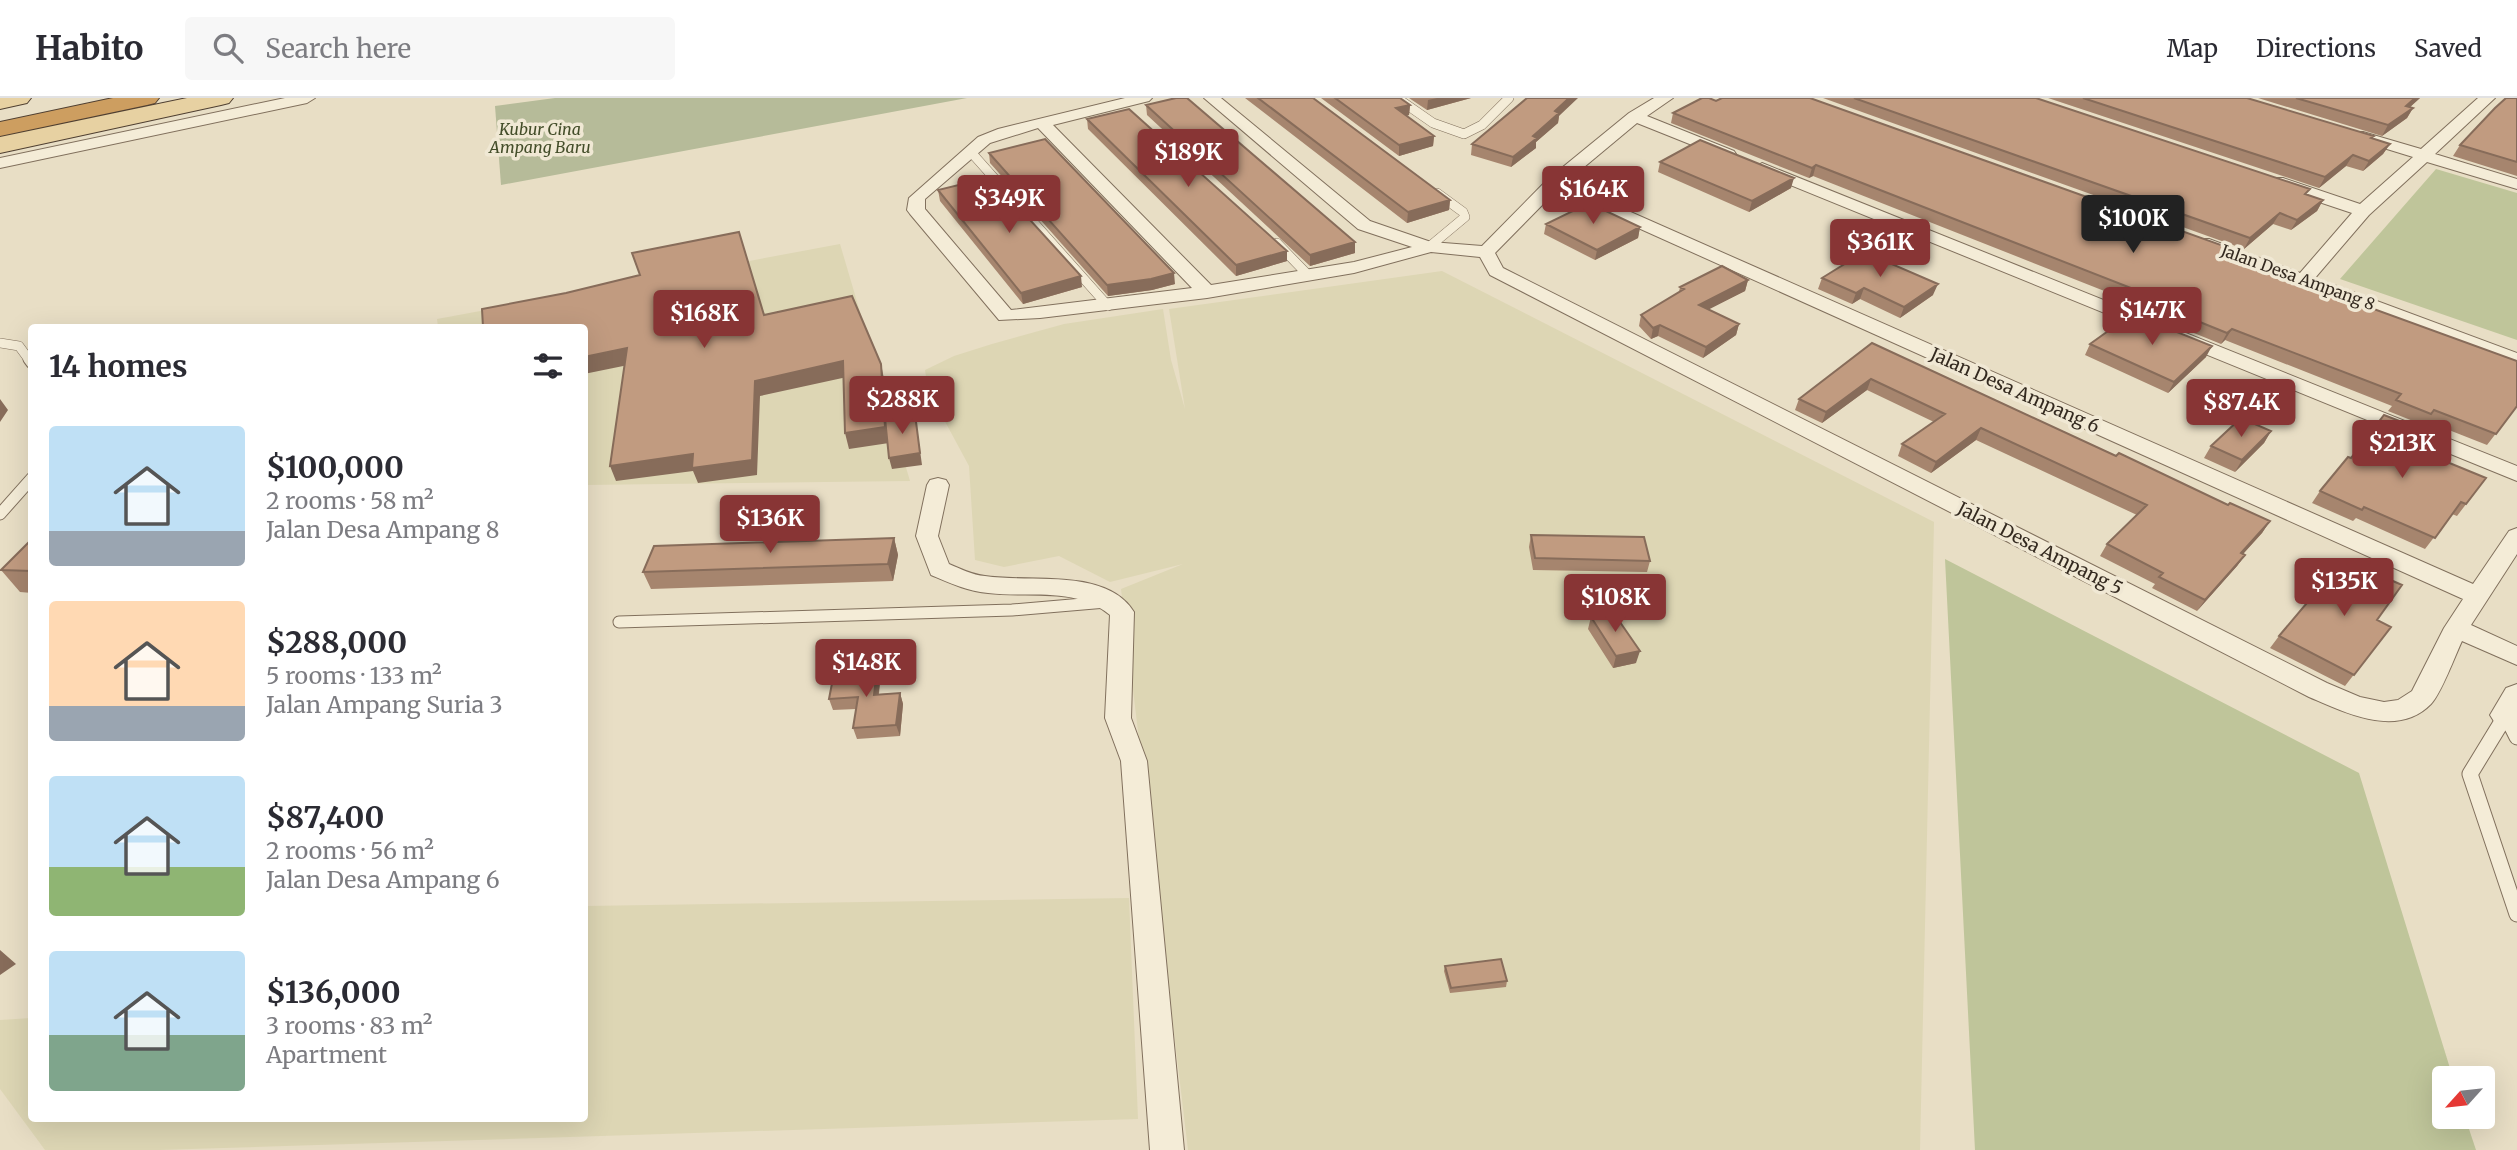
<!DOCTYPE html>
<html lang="en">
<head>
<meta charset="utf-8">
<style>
  body { margin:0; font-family:Merriweather,serif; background:#f7f7f7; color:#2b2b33; height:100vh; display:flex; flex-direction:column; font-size:26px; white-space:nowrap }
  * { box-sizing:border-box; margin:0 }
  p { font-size:23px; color:#7c7c81 }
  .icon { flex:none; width:38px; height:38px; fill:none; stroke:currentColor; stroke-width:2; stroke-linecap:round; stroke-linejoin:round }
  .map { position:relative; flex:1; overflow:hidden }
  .side { position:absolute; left:28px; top:226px; width:560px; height:798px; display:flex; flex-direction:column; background:#fff; border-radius:7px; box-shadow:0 7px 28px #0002 }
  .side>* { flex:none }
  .needle { width:46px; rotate:243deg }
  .controls { position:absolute; left:2432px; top:968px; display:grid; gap:14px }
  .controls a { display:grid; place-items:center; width:63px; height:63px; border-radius:7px; background:#fff; box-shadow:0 7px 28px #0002; font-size:35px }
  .price { position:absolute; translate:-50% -60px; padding:0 16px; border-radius:7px; background:#883535; color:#fff; font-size:23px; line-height:46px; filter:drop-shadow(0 2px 4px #0008) }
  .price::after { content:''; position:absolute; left:50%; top:42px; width:21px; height:16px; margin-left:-10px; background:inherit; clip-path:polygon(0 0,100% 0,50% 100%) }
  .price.active { background:#222; color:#fff }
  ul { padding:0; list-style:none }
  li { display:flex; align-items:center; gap:21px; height:175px; padding:0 21px }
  li span { display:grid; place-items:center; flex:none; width:196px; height:140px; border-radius:7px; color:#555 }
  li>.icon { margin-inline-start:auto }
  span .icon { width:84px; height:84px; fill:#fffc; stroke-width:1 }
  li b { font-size:30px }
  h2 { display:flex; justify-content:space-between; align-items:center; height:84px; padding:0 21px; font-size:30px }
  header { display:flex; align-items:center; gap:42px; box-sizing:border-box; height:98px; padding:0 35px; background:#fff; border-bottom:2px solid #e1e1e2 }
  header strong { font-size:33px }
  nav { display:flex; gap:38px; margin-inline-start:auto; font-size:24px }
  .search { width:490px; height:63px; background:#f7f7f7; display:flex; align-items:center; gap:18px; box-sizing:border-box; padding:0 24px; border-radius:7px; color:#7c7c81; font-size:26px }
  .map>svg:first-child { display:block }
</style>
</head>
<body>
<header>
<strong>Habito</strong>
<div class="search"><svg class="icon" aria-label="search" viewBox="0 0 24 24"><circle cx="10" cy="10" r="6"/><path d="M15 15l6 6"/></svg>Search here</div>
<nav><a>Map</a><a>Directions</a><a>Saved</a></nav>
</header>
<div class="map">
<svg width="2517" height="1052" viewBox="0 0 2517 1052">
  <rect width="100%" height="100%" fill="#e8dec5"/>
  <!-- farmland -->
  <path fill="#ddd6b4" d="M840,146L910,383L585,387L584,229H438L437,221Z
    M1442,173L1934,424L1920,1052H1188L1121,491L1183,466L1110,484L1059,458L1004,469L975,462L969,368L928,292L925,272L954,258L992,246L1064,226L1163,211L1171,262L1185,311L1169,211Z
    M1129,800L1138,1021L159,1052H45L0,991V922L31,920L32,1020H584L585,808Z"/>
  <!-- green -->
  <path fill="#bfc59a" d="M2436,71L2517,95V242L2340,181Z
    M1945,461L2359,675L2453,980H2445V1018L2465,1019L2476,1052H1975Z"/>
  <!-- cemetery -->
  <path fill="#b6bb99" d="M555,0H967L501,87L495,8Z"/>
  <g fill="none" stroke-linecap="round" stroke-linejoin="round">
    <defs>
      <path id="service-far2" d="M1397,0L1433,25L1464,36L1482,27L1509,0
        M970,53L1108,208
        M1277,145L1308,177
        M1429,149L1465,119L1463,114L1437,95
        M0,245L19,248L30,263"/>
      <path id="service-far1" d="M29,261L32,265
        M0,416L32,380
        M619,524L1012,512L1106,504"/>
      <path id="service" d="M2506,617L2470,676L2517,816
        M2506,617L2517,639"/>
      <path id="minor" d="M285,0H315L307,5L0,70V60Z
        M1125,0H1152L1149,3L1053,27L1211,187L1354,164L1412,149L1358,131L1204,0H1221L1370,123L1431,144L1482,148L1547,82L1629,15L1654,0H1673L1647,18L1734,53L1736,56L1734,59H1722L1637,25L1565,85L2473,486L2509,433L2517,430V456L2471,527L2517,548V567L2462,543C2455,558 2441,596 2431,606C2397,641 2344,614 2309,599L1490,177L1480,159L1431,154L1354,175L1207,200L1040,220L999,222L910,116L907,112L909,100L978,39L998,31ZM1038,30L1192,190L1011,212L925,111V101L990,45ZM1556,93L2463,501L2444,530L2412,593L2398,602L2384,604L2360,599L2327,585L1503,170L1495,155Z
        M2478,0H2495L2435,56L2517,81V91L2427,64L2369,117L2315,180L2517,255V268L2197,149L2194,145L2197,141H2209L2300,175L2352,115L2271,88L2269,84L2271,80H2283L2360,106L2413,59L2351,40L2349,37L2351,34H2363L2421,51Z
        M1762,65L2517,368V383L1756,73L1754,70Z
        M938,380L946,382L949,387L938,438L949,466C961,471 972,477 985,478C1029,485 1107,469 1134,514L1131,620L1147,663L1184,1052H1150L1121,663L1105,620L1110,517C1075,488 1030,500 988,495C967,493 950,485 931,477L916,438L927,387L930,382Z"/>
      <path id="tertiary" d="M2517,586V626L2506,629L2495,625L2490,617L2506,590Z"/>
      <path id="primary" d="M0,0H31L27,5L0,11Z
        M187,0H233L229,5L221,7L0,55V39Z"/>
      <path id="motorway" d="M113,0H159L155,5L147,7L0,38V24Z"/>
    </defs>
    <!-- service-far2 casing -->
    <use href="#service-far2" stroke="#81705d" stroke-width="10"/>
    <!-- service-far1 casing -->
    <use href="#service-far1" stroke="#81705d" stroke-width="13"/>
    <!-- service casing -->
    <use href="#service" stroke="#81705d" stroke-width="17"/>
    <!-- minor casing -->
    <use href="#minor" stroke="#81705d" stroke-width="2"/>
    <!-- tertiary casing -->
    <use href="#tertiary" stroke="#81705d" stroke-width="2"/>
    <!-- primary casing -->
    <use href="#primary" stroke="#4f3f31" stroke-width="2"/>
    <!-- motorway casing -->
    <use href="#motorway" stroke="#4f3f31" stroke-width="2"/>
    <!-- service-far2 -->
    <use href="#service-far2" stroke="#f4ecd7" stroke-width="9"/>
    <!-- service-far1 -->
    <use href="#service-far1" stroke="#f4ecd7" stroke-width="11"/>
    <!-- service -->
    <use href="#service" stroke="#f4ecd7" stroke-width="15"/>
    <!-- minor -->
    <use href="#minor" fill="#f4ecd7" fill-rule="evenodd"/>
    <!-- tertiary -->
    <use href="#tertiary" fill="#f4ecd7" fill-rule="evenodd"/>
    <!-- primary -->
    <use href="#primary" fill="#e7d1a2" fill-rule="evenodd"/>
    <!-- motorway -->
    <use href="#motorway" fill="#cd9e60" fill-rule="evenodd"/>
  </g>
  <!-- wall -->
  <path fill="#a6856e" d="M1245,0H1313L1450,102L1449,112L1407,125Z
    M1321,0H1400L1410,7L1409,17L1406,18L1434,38L1433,48L1399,58Z
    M1409,0H1471L1427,12Z
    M1823,0H2036L2323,102L2317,113L2291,132L2273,126L2244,151Z
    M2048,0H2247L2374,38L2372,40L2390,46L2383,56L2363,73L2346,68L2319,90Z
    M2258,0H2420L2410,9L2413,10L2407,20L2382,38Z
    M2517,0V78L2453,58L2460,47Z
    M1146,7L1355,144V155L1310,168L1147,17Z
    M1673,15L2235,152L2231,159L2514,312L2487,347L2426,323L2423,327L2388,313L2392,308L2225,242L2221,246L2142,214L2145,209L1813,78L1809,80L1671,25Z
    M1559,18L1558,25L1536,44V50L1511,69L1471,57L1472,46Z
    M1087,21L1287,153V163L1236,178L1088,31Z
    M989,55L1175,186L1152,192L1108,198L990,65Z
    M1660,64L1791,90L1749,114L1658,74Z
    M938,92L1082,189L1023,206L940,103Z
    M1546,126L1640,129L1638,140L1595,162L1544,136Z
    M1822,180L1933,197L1900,220L1860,201L1852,206L1818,191Z
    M1748,182L1745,193L1708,211L1739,226L1736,237L1703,260L1658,238L1651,241L1639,228L1641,217L1679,194L1680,189Z
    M1872,245L2116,358L2228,407L2270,423L2262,435L2243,456L2245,457L2237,468L2197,513L2152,490L2155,486L2100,458L2107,446L2137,417L1976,342L1931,375L1898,358L1902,346L1934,324L1867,292L1822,325L1795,312L1799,301Z
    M2090,246L2206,259L2168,295L2085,257Z
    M2271,333L2264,345L2235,374L2204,360L2211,348Z
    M2408,348L2486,380L2457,418L2452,416L2425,451L2356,420L2353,423L2312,405L2320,393L2351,360Z
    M1531,437L1650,463L1647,474L1533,472L1529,449Z
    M894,440L898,457L893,483L651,491L643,474Z
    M32,441V495L20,494L1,472Z
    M1591,519L1636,565L1613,570L1588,531Z
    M2391,529L2345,588L2270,550L2279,538Z
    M877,573L880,584L879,596L900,595L903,606L900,638L857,641L853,630L856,611L833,612L829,601Z
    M1445,868L1507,883L1506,889L1450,895L1444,873Z"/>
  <!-- shaded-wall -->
  <path fill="#876c5a" d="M1437,0H1471L1427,12L1428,2Z
    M1569,0H1578L1559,18L1558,25L1536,44V50L1511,69L1513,59L1555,13Z
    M2415,0H2420L2400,18L2406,8Z
    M1410,7L1409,17L1395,20L1396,10Z
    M2413,10L2407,20L2382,38L2388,27Z
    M1434,38L1433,48L1399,58V47Z
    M2390,46L2383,56L2363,73L2369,63Z
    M2353,57L2346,68L2319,90L2325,79Z
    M1816,67L1813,78L1809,80L1812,70Z
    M1794,80L1791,90L1749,114L1752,103Z
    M1450,102L1449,112L1407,125L1408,114Z
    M2323,102L2317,113L2291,132L2297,122Z
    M2280,115L2273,126L2244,151L2250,140Z
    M1640,129L1638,140L1595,162L1597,152Z
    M1355,144V155L1310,168V157Z
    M1287,153V163L1236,178V167Z
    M1174,175L1175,186L1152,192L1108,198L1107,187Z
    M1081,178L1082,189L1023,206L1021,195Z
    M1748,182L1745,193L1696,218L1699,207Z
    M1938,186L1933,197L1900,220L1904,209Z
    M1864,190L1860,201L1852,206L1856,195Z
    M1739,226L1736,237L1703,260L1706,249Z
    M1660,227L1658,238L1651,241L1653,230Z
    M2232,231L2225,242L2221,246L2227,235Z
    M2212,248L2206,259L2168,295L2174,284Z
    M627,250L633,266L584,276V259Z
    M843,263L847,279L760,298L757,377L698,385L693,373L616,383L610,368L693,356L755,283Z
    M881,266L884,281L889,345L849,351L845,335Z
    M1871,281L1867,292L1822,325L1826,314Z
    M0,301L8,312L0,324Z
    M915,316L922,367L892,371L889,360Z
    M1981,330L1976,342L1931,375L1936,364Z
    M2271,333L2264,345L2235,374L2242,362Z
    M2270,423L2262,435L2233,467L2241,455Z
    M894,440L898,457L893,483L888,466Z
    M2245,457L2237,468L2197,513L2205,502Z
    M1640,553L1636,565L1613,570L1616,558Z
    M877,573L880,584L877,608L874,597Z
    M900,595L903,606L900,638L896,627Z
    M0,852L16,866L0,877Z"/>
  <!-- building -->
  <path fill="#c19b80" stroke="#876c5a" stroke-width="2" d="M1176,0H1187L1355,144L1310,157L1146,7Z
    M1258,0H1313L1450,102L1408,114Z
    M1335,0H1400L1410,7L1396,10L1434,38L1399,47Z
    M1527,0H1569L1555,13L1559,15L1533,38L1537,40L1513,59L1472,46Z
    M1702,0H1709L1716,3L1722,0H1810L2235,152L2228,158L2517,263V308L2496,336L2434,312L2431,316L2396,302L2401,296L2232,231L2227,235L2148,203L2154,199L1816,67L1812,70L1673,15Z
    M1854,0H2036L2310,91L2305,96L2323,102L2297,122L2280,115L2250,140Z
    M2083,0H2247L2374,38L2371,40L2390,46L2369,63L2353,57L2325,79Z
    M2296,0H2415L2406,8L2413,10L2388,27Z
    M2506,0H2517V64L2460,47L2495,10Z
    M1129,11L1287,153L1236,167L1087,21Z
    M1045,41L1174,175L1151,181L1107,187L989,55Z
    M1700,42L1794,80L1752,103L1660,64Z
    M991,79L1081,178L1021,195L938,92Z
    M1589,105L1640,129L1597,152L1546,126Z
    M739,134L764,217L852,198L881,266L885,329L845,335L843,263L755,283L752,362L692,370L693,356L610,368L627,250L584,259V229H483L482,211L566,195L640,177L632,155Z
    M1864,154L1938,186L1904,209L1864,190L1856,195L1822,180Z
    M1722,168L1748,182L1699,207L1739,226L1706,249L1660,227L1653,230L1641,217L1684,191L1680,189Z
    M2132,216L2212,248L2174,284L2090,246Z
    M1872,245L2116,358L2119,355L2228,407L2230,405L2270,423L2241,455L2245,457L2205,502L2159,479L2163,475L2107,446L2147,407L1981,330L1936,364L1902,346L1945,316L1871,281L1826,314L1799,301Z
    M915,316L920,355L889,360L885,320Z
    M2384,317L2420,331L2408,348L2486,380L2466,406L2461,404L2435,440L2364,409L2362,412L2320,393L2348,359L2351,360Z
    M2241,320L2271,333L2242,362L2211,348Z
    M1531,437L1644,439L1650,463L1535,460Z
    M894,440L888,466L643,474L654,448Z
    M32,441V473L1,472Z
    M2345,462L2402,487L2377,522L2391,529L2354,577L2279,538L2317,493L2320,494Z
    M1613,514L1640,553L1616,558L1591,519Z
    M877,573L874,597L900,595L896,627L853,630L858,599L829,601L834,575Z
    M1501,861L1507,883L1451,890L1445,868Z"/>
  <g text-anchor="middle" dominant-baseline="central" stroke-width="7" stroke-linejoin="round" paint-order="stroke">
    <!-- far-park labels -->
    <g font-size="16" font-style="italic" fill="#434d29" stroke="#f0e8d4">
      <text x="540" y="31">Kubur Cina<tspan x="540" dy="18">Ampang Baru</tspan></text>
    </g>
    <!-- far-street labels -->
    <g font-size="16" fill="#33291f" stroke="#f0e8d4">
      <text transform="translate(2298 179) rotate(20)">Jalan Desa Ampang 8</text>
    </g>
    <!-- street labels -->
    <g font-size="18" fill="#33291f" stroke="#f0e8d4">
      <text transform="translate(2015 292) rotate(24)">Jalan Desa Ampang 6</text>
      <text transform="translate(2040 450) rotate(27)">Jalan Desa Ampang 5</text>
    </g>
  </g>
</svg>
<div class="controls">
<a><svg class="needle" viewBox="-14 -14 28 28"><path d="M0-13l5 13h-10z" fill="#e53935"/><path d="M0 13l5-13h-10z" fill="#7c7c81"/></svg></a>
</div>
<b class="price" style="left:1188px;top:91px">$189K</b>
<b class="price" style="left:1593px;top:128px">$164K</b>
<b class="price" style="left:1009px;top:137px">$349K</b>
<b class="price active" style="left:2133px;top:157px">$100K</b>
<b class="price" style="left:1880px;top:181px">$361K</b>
<b class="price" style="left:2152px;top:249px">$147K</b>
<b class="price" style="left:704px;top:252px">$168K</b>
<b class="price" style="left:902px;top:338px">$288K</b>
<b class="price" style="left:2241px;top:341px">$87.4K</b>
<b class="price" style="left:2402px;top:382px">$213K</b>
<b class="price" style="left:770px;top:457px">$136K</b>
<b class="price" style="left:2344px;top:520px">$135K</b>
<b class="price" style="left:1615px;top:536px">$108K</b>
<b class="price" style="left:866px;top:601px">$148K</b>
<section class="side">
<h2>14 homes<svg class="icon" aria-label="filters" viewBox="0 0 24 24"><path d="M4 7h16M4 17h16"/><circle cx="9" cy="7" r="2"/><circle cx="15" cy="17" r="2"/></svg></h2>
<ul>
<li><span style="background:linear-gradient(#bfe0f5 75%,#9aa5b1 0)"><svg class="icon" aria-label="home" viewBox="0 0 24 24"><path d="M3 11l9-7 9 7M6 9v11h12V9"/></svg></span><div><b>$100,000</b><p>2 rooms · 58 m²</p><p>Jalan Desa Ampang 8</p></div></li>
<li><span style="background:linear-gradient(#ffd9b3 75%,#9aa5b1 0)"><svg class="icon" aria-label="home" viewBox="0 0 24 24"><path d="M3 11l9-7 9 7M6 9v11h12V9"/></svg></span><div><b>$288,000</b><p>5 rooms · 133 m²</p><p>Jalan Ampang Suria 3</p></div></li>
<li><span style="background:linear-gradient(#bfe0f5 65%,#8fb573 0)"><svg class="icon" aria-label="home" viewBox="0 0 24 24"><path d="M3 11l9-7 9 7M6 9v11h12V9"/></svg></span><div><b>$87,400</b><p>2 rooms · 56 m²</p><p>Jalan Desa Ampang 6</p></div></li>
<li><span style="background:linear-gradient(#bfe0f5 60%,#7fa58c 0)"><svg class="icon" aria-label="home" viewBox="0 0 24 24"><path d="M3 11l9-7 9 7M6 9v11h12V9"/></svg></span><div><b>$136,000</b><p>3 rooms · 83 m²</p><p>Apartment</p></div></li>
</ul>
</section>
</div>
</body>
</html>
